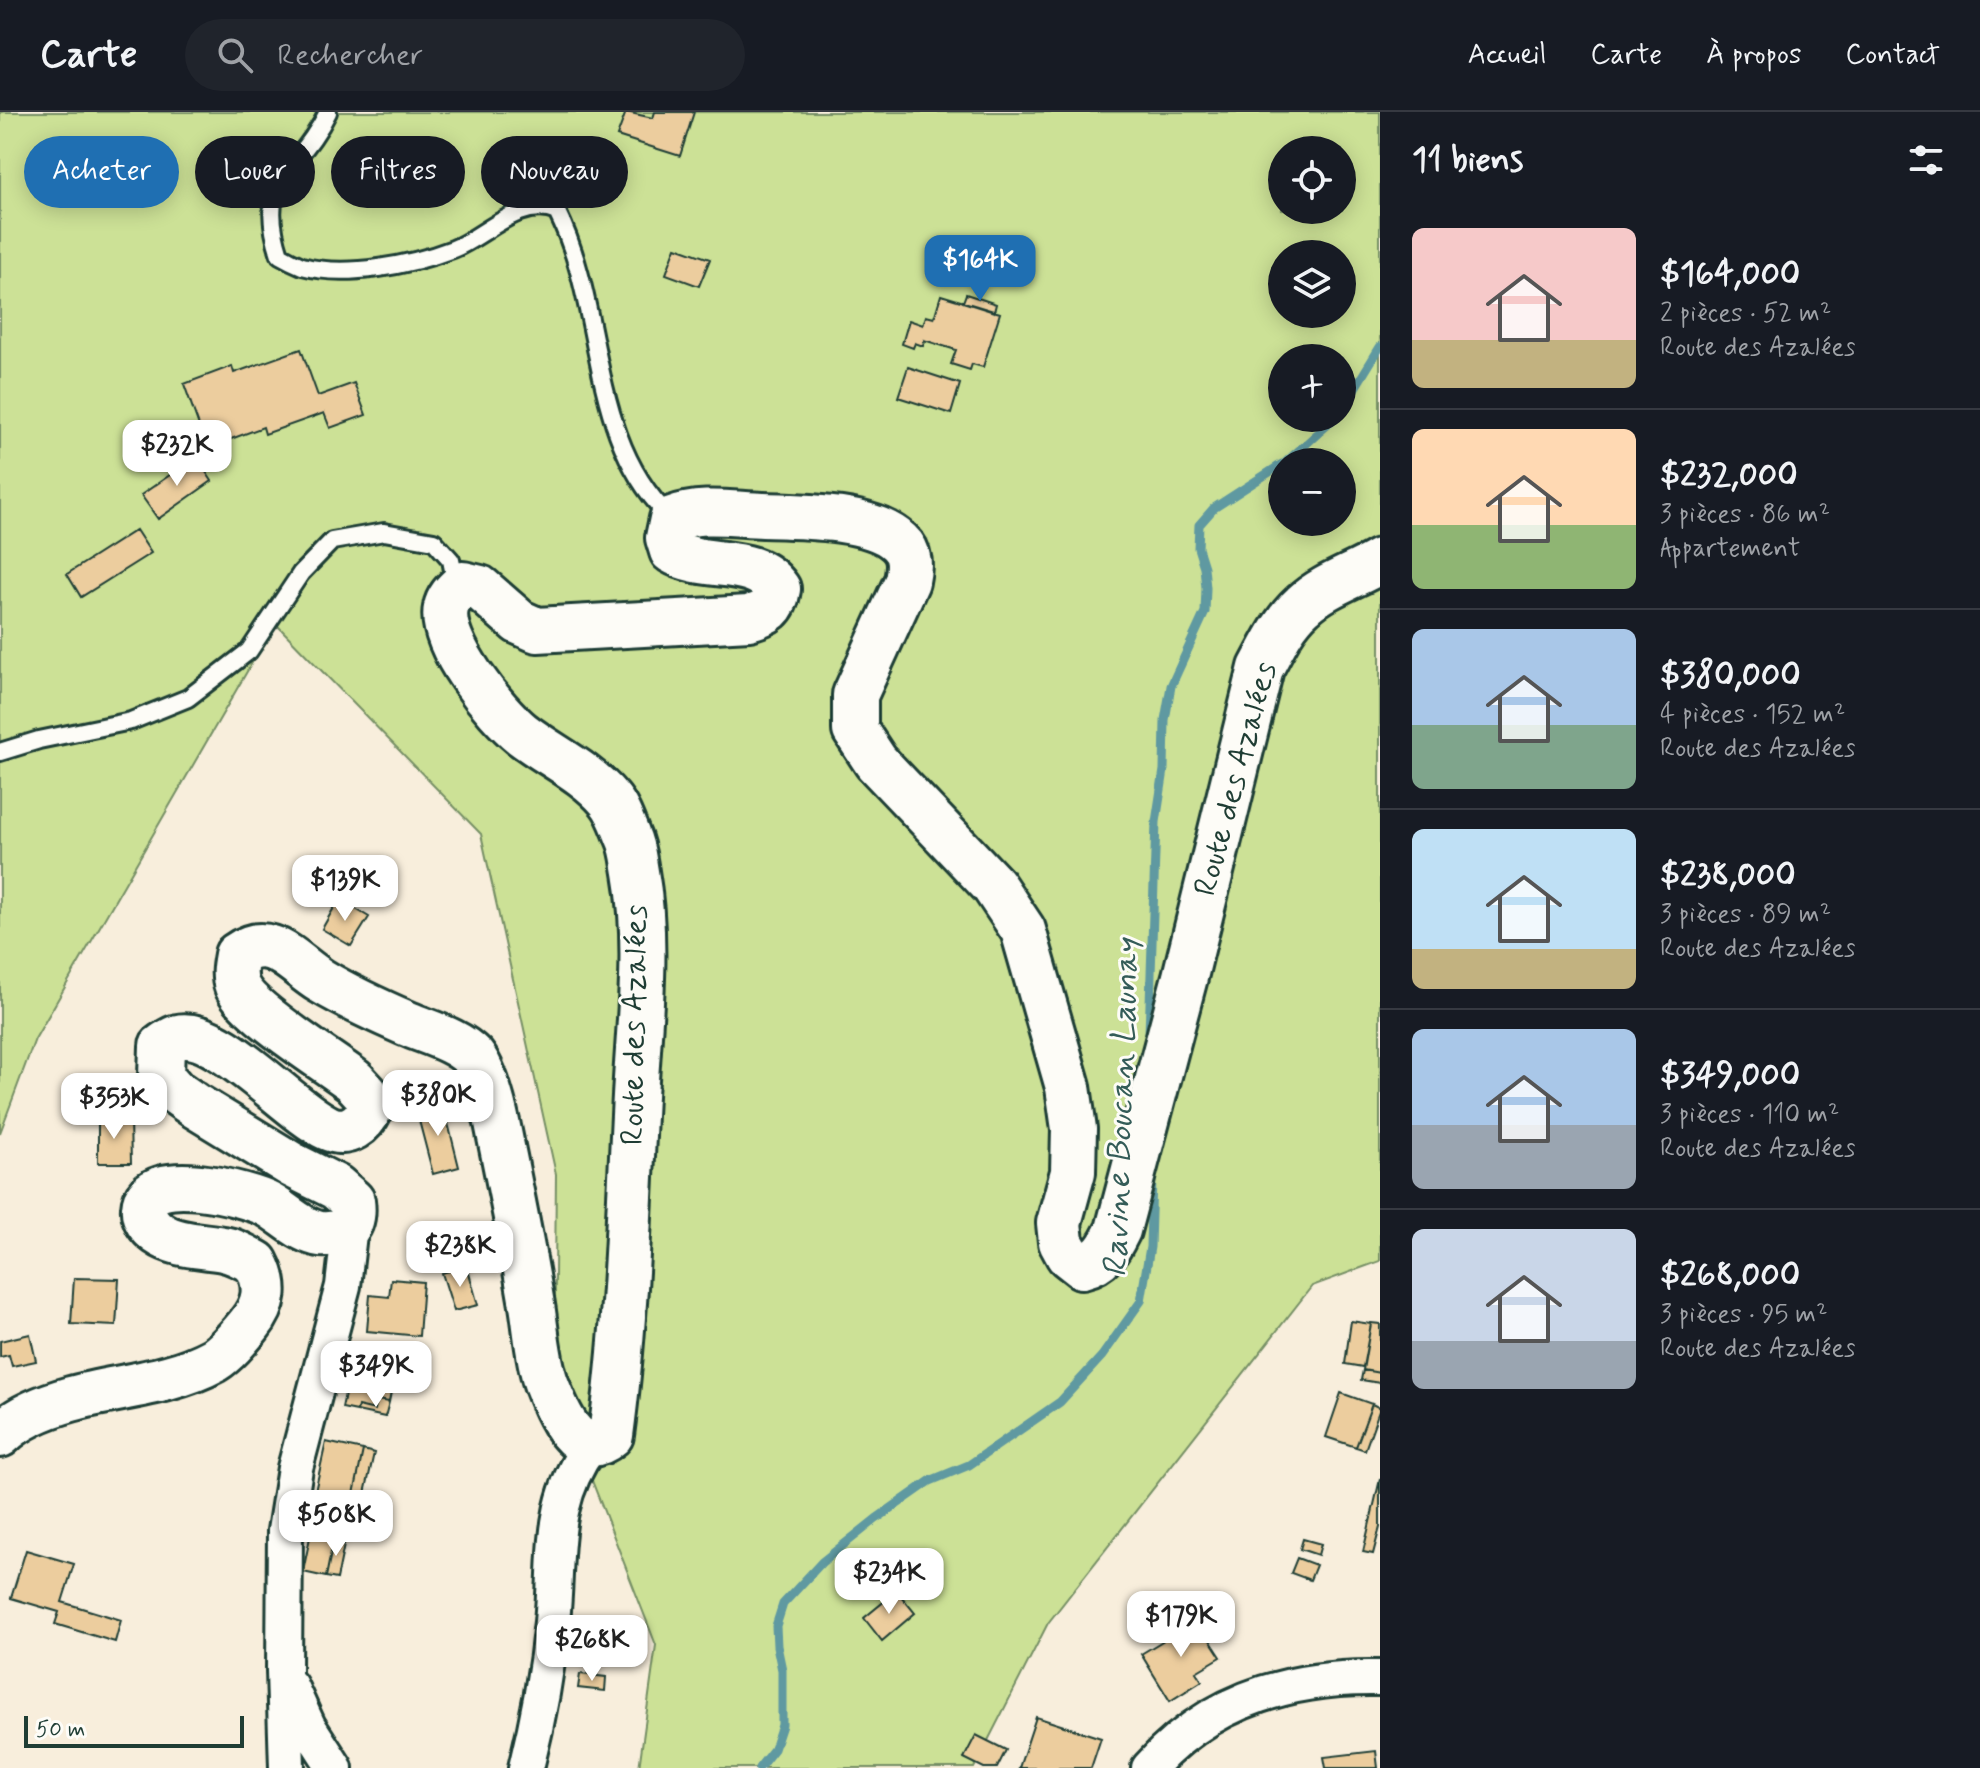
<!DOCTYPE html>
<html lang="fr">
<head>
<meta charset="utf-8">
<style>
  body { margin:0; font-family:Mynerve,sans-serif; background:#20242c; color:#f1f3f6; height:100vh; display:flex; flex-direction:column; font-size:30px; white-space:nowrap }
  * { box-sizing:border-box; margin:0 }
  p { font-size:26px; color:#9ea1a6 }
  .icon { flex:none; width:44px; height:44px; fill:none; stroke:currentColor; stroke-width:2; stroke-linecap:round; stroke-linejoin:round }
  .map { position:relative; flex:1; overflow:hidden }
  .sheet { display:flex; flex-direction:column; background:#171b24; width:600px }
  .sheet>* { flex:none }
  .banner { position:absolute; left:24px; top:24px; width:760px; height:72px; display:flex; gap:16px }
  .controls { position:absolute; left:1268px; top:24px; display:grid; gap:16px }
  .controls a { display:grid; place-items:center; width:88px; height:88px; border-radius:50%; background:#171b24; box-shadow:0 4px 20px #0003; font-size:40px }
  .scale { position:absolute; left:24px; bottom:20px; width:220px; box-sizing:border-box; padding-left:8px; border:4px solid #1f3d34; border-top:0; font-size:22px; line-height:28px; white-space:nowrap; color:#1f3d34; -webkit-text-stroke:6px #fdfcf7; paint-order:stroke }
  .price { position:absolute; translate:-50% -68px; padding:0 18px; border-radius:16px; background:#fff; color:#222; font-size:26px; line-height:52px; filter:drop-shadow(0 2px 4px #0008) }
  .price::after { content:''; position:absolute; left:50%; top:48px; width:24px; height:18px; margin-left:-12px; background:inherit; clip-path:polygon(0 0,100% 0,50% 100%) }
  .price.active { background:#1f6fb2; color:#fff }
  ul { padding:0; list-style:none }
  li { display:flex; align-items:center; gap:24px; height:200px; padding:0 32px }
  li+li { border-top:2px solid #363941 }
  li span { display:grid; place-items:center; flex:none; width:224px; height:160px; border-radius:12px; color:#555 }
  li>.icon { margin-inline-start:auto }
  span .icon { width:96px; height:96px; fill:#fffc; stroke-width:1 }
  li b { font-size:34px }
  h2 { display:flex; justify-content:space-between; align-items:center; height:96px; padding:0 32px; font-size:34px }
  .tag { padding:0 28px; border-radius:36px; background:#171b24; box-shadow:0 4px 20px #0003; font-size:28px; line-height:72px }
  .tag.active { background:#1f6fb2; color:#fff }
  header { display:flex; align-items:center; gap:48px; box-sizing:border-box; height:112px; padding:0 40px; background:#171b24; border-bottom:2px solid #363941 }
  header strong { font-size:38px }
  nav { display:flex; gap:44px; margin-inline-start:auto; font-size:28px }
  .search { width:560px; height:72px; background:#20242c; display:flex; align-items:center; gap:20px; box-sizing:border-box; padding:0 28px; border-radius:44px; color:#9ea1a6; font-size:30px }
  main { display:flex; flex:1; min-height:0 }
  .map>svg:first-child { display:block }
</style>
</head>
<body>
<header>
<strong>Carte</strong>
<div class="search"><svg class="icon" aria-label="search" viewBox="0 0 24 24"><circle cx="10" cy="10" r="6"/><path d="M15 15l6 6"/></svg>Rechercher</div>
<nav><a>Accueil</a><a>Carte</a><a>À propos</a><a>Contact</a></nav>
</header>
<main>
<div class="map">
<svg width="1380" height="1656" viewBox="0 0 1380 1656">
  <rect width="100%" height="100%" fill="#f8eedc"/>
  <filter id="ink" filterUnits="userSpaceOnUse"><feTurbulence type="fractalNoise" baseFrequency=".0125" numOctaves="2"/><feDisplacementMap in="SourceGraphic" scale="16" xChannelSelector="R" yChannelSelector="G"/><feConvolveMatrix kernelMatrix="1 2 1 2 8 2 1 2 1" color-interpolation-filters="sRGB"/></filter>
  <g filter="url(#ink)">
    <!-- green -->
    <path fill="#cce196" stroke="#768f65" stroke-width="2" fill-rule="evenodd" d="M0,0H1380V1149L1312,1174L1048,1511L974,1656H639L656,1533L554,1271L556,1062L481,722L275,511L35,927L0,1021ZM1282,38H1342V98H1282ZM1282,142H1342V202H1282ZM1282,246H1342V306H1282ZM1282,350H1342V410H1282Z"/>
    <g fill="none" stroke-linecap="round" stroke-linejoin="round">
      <!-- stream -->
      <path stroke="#5f99a1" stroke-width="9" d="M1342,297L1380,235
        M1286,350L1335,306
        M1149,923L1156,710L1164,658L1165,608L1171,574L1205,500L1206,476L1204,455L1198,436L1199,413L1214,396L1282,352
        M759,1656L774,1637L782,1613V1558L777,1534L776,1514L783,1492L822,1450L876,1407L930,1369L969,1353L1060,1290L1102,1244L1141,1189L1150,1135L1152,1065"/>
    </g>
    <!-- building -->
    <path fill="#eccd9e" stroke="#1f3d34" stroke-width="2" d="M626,0L653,6L655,0H694L680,44L617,24Z
      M676,135L710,147L699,174L666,162Z
      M966,182L996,192L994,200L963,190Z
      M941,183L1000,201L983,255L972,252L970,258L951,252L956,238L924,228L923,234L915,231L913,236L902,232L909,208L923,213L926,204L934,206Z
      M301,237L318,284L354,271L366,303L330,316L324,301L265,322L263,315L207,336L184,272L232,254L234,261Z
      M908,255L960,272L951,302L898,285Z
      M196,345L212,369L158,407L141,383Z
      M136,418L151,441L81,485L67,462Z
      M339,787L369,805L351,834L322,817Z
      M443,991L459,1055L433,1062L416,997Z
      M98,1007H130L131,1051H98Z
      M467,1154L478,1193L454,1199L442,1161Z
      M74,1166L119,1167L116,1214L71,1212Z
      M391,1167L423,1170L419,1224L367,1219L370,1183L389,1185Z
      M1351,1209L1371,1212L1363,1255L1345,1252Z
      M1371,1211L1380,1212V1261L1363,1258Z
      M30,1222L36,1249L12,1254L9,1243L0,1245V1229Z
      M353,1243L385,1250L382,1267L393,1270L389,1290L377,1288L375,1298L358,1294L357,1299L342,1296Z
      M385,1250L396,1253L393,1270L382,1267Z
      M1363,1258L1380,1261V1271L1361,1268Z
      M1341,1281L1372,1292L1356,1335L1326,1325Z
      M377,1288L389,1290L385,1305L357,1299L358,1294L375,1298Z
      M1372,1292L1380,1296L1365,1338L1356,1335Z
      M326,1330L363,1338L352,1392L314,1384Z
      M363,1338L374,1341L362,1395L352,1392Z
      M1380,1367V1415L1373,1442L1363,1440Z
      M315,1400L338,1405L326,1465L303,1460Z
      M334,1426L345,1428L337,1467L326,1465Z
      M1303,1427L1321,1432L1318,1443L1300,1437Z
      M26,1438L74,1452L62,1490L121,1508L115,1530L55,1512L59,1500L11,1486Z
      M1297,1446L1316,1453L1310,1468L1291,1461Z
      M897,1479L915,1501L882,1529L864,1506Z
      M1197,1508L1221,1545L1196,1560L1202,1569L1170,1589L1141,1542Z
      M604,1515L605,1543L572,1544L570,1516Z
      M580,1562L606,1565L605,1579L578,1576Z
      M1036,1605L1101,1626L1091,1656H1019Z
      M976,1623L1006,1638L997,1656H984L964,1646Z
      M1376,1639L1378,1656H1326L1324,1645Z"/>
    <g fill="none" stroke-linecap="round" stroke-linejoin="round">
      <defs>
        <path id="service" d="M328,0C298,62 254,63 280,143C287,147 295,151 302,154C346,166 411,153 453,137C486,124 520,84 557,100C606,198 587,326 670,405
          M0,640L39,628L131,609L188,586L249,539L301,461L332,429L384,420L434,429L451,448L456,473"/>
        <path id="minor" d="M290,1574L308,1614L335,1656
          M287,1656L284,1559L285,1419L295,1356L343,1174L350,1113
          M526,1656C538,1608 547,1559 552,1510C559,1443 548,1391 591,1333
          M1149,1656C1210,1588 1291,1564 1380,1566"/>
        <path id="secondary" d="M0,1323C18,1305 46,1294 71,1287C118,1274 170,1272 214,1248C227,1240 239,1225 249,1213C266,1192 268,1174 256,1151C245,1145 235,1139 223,1137C202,1133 176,1134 158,1121C150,1115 143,1106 144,1096C146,1055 248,1082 269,1093C285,1102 299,1117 316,1121C321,1123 330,1122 335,1121C352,1120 354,1103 352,1089L336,1075L292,1053L194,993L174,979L161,964L162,934C167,931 173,926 178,925C218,915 290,999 328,1016C348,1025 363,1012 371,995L366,982L354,969C329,950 247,899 237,874C233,863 235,854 237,843C271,818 293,852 321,869C349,886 378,899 408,912C429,921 457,928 473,945C487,962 496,1004 500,1025C511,1079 522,1133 531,1187C536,1214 537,1245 546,1271C556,1297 577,1353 611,1323C626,1211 629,1097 635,984C639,911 649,833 636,760C634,749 633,736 628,725C623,713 618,697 609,687C585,659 551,644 522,622C496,601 438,531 446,496C448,485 456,479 463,472L480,476L519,510L537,518L749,506C767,500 775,497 778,477C753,441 706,460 672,439L668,426L672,407C701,396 732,402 763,403C799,404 872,404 899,430C911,441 910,455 907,469L855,583V618L876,650L993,773L1023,818L1068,975L1074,1017L1073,1060L1059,1111L1061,1130L1068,1143L1082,1154C1103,1149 1109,1136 1118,1118L1185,865L1261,556C1273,534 1283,511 1303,493C1324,473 1355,464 1380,449"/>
      </defs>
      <!-- service casing -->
      <use href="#service" stroke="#1f3d34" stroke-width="22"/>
      <!-- minor casing -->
      <use href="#minor" stroke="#1f3d34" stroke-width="40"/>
      <!-- secondary casing -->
      <use href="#secondary" stroke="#1f3d34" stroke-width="50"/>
      <!-- service -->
      <use href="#service" stroke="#fdfcf7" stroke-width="16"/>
      <!-- minor -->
      <use href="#minor" stroke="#fdfcf7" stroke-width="34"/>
      <!-- secondary -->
      <use href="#secondary" stroke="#fdfcf7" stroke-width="44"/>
    </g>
  </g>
  <g text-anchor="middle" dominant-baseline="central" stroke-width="6" stroke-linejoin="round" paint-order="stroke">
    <!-- street labels -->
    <g font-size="32" fill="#1f3d34" stroke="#fdfcf7">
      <text transform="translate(1236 667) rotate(-75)">Route des Azalées</text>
      <text transform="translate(635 913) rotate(-89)">Route des Azalées</text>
    </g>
    <!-- water labels -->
    <g font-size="34" font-style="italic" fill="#345c58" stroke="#fdfcf7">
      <text transform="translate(1122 996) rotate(-88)">Ravine Boucan Launay</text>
    </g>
  </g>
</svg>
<div class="controls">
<a><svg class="icon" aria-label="locate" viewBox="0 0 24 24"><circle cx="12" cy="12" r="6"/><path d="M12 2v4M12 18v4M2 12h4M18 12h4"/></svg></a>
<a><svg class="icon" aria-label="layers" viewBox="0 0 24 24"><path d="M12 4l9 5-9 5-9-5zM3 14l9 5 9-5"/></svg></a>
<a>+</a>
<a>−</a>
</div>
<div class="scale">50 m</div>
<b class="price active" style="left:980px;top:191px">$164K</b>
<b class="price" style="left:177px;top:376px">$232K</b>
<b class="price" style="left:345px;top:811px">$139K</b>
<b class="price" style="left:438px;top:1026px">$380K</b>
<b class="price" style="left:114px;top:1029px">$353K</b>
<b class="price" style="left:460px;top:1177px">$238K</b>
<b class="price" style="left:376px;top:1297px">$349K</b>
<b class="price" style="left:336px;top:1446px">$508K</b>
<b class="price" style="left:889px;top:1504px">$234K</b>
<b class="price" style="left:1181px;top:1547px">$179K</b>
<b class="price" style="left:592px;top:1571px">$268K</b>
<div class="banner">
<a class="tag active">Acheter</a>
<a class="tag">Louer</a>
<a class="tag">Filtres</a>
<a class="tag">Nouveau</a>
</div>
</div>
<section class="sheet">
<h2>11 biens<svg class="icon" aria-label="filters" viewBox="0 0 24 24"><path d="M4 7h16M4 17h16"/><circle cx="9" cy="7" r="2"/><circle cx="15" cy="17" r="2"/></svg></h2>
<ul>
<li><span style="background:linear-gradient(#f6c9c9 70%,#c2b280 0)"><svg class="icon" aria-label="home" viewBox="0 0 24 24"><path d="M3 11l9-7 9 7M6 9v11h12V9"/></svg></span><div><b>$164,000</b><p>2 pièces · 52 m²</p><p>Route des Azalées</p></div></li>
<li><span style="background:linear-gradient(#ffd9b3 60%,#8fb573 0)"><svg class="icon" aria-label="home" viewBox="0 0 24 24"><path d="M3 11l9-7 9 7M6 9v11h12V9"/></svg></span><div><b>$232,000</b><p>3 pièces · 86 m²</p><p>Appartement</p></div></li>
<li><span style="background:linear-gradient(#a9c7e8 60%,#7fa58c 0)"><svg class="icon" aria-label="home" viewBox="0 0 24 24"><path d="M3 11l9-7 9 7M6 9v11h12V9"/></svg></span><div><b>$380,000</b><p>4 pièces · 152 m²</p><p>Route des Azalées</p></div></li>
<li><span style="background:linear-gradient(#bfe0f5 75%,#c2b280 0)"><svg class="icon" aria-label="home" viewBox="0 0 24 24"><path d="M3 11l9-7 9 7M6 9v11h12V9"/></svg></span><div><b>$238,000</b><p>3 pièces · 89 m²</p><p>Route des Azalées</p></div></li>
<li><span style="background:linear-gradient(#a9c7e8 60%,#9aa5b1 0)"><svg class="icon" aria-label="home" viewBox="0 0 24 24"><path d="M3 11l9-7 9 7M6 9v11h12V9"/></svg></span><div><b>$349,000</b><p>3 pièces · 110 m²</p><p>Route des Azalées</p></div></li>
<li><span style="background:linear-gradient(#c9d6e8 70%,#9aa5b1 0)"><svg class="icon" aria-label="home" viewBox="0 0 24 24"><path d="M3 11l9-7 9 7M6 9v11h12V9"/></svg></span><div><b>$268,000</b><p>3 pièces · 95 m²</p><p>Route des Azalées</p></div></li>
</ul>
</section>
</main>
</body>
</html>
